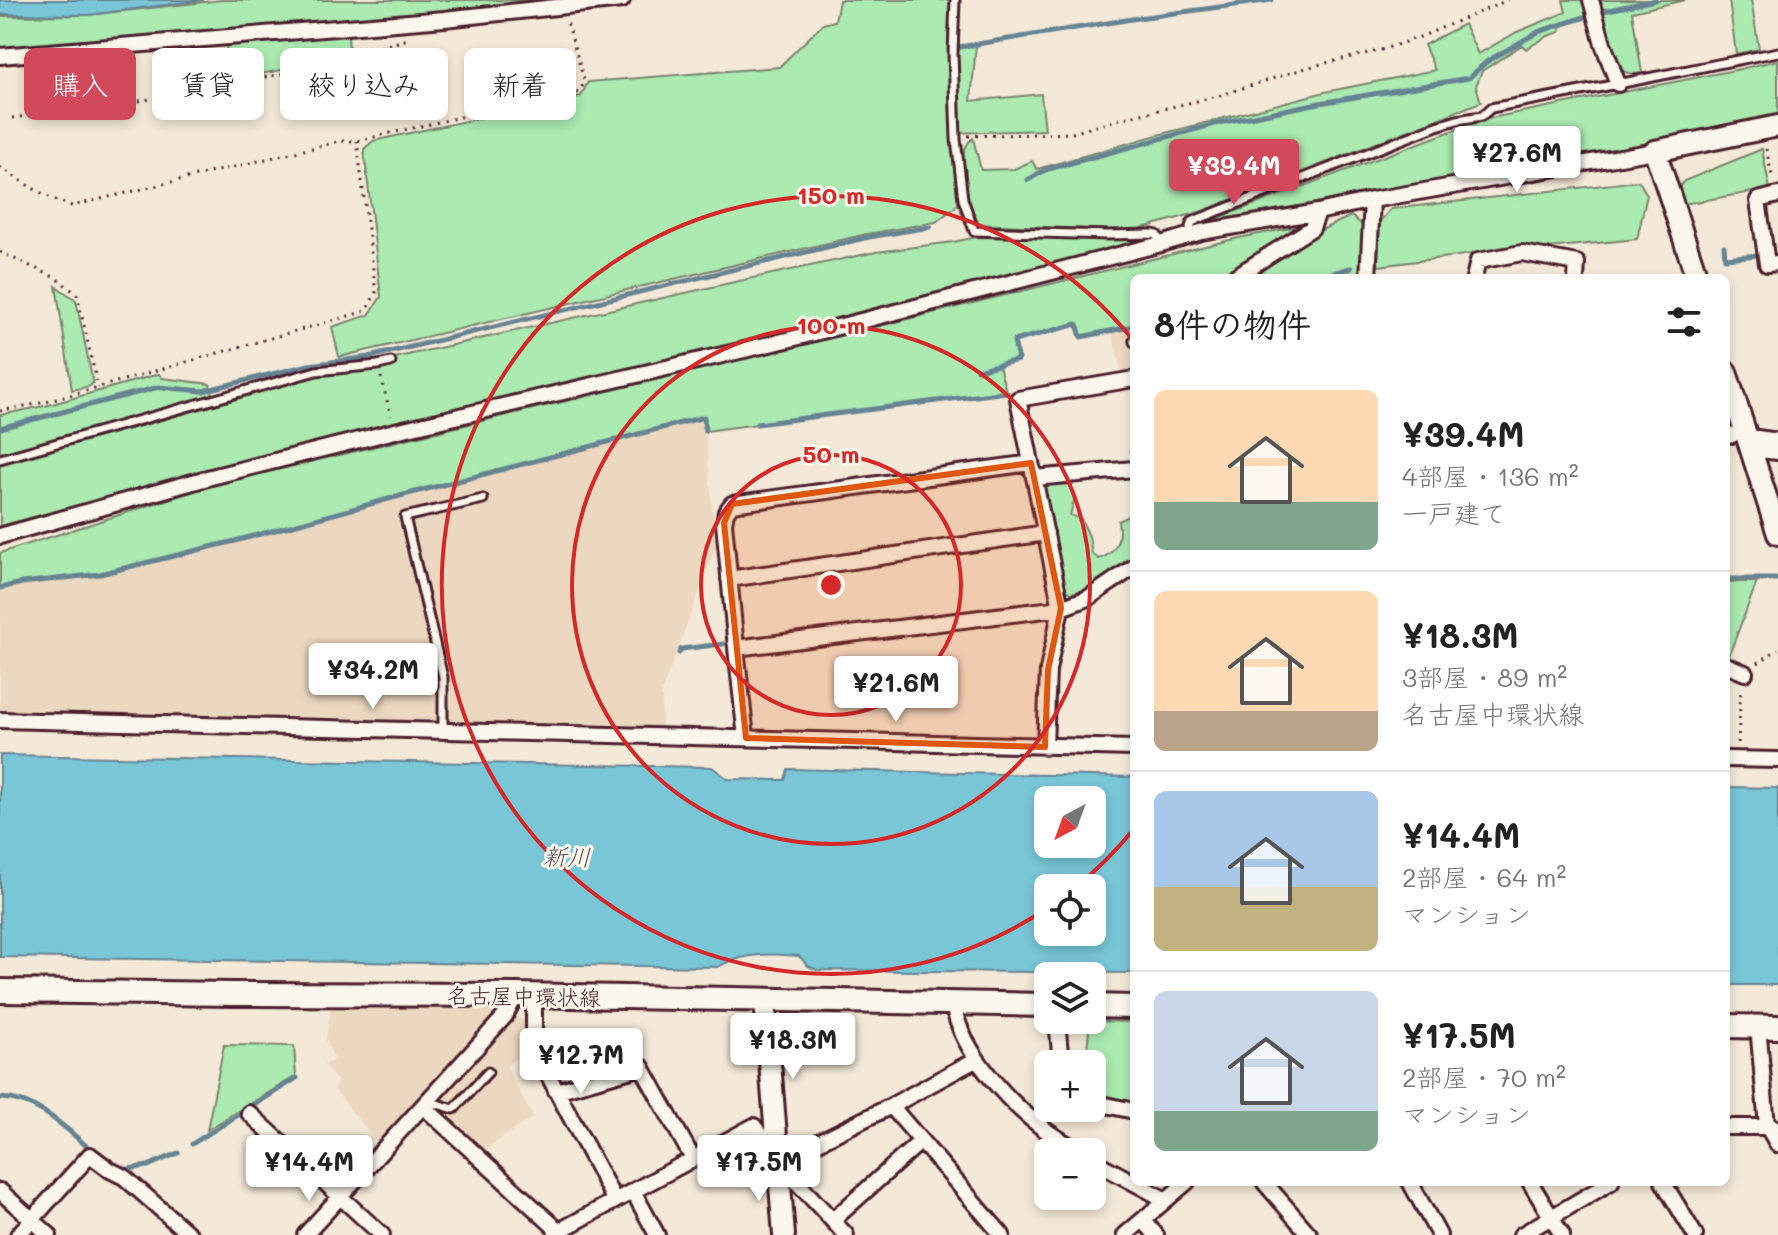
<!DOCTYPE html>
<html lang="ja">
<head>
<meta charset="utf-8">
<style>
  body { margin:0; font-family:Mali,"Klee One",sans-serif; background:#f6f6f6; color:#222; height:100vh; display:flex; flex-direction:column; font-size:30px; white-space:nowrap }
  * { box-sizing:border-box; margin:0 }
  p { font-size:26px; color:#767676 }
  .icon { flex:none; width:44px; height:44px; fill:none; stroke:currentColor; stroke-width:2; stroke-linecap:round; stroke-linejoin:round }
  .map { position:relative; flex:1; overflow:hidden }
  .details { position:absolute; left:1130px; top:274px; width:600px; height:912px; display:flex; flex-direction:column; background:#fff; border-radius:12px; box-shadow:0 4px 12px #0003 }
  .details>* { flex:none }
  .guide { position:absolute; left:24px; top:48px; width:760px; height:72px; display:flex; gap:16px }
  .needle { width:52px; rotate:221deg }
  .buttons { position:absolute; left:1034px; top:786px; display:grid; gap:16px }
  .buttons a { display:grid; place-items:center; width:72px; height:72px; border-radius:12px; background:#fff; box-shadow:0 4px 12px #0003; font-size:40px }
  .price { position:absolute; translate:-50% -68px; padding:0 18px; border-radius:8px; background:#fff; color:#222; font-size:26px; line-height:52px; filter:drop-shadow(0 2px 4px #0008) }
  .price::after { content:''; position:absolute; left:50%; top:48px; width:24px; height:18px; margin-left:-12px; background:inherit; clip-path:polygon(0 0,100% 0,50% 100%) }
  .price.selected { background:#d1495b; color:#fff }
  ul { padding:0; list-style:none }
  li { display:flex; align-items:center; gap:24px; height:200px; padding:0 24px }
  li+li { border-top:2px solid #e0e0e0 }
  li span { display:grid; place-items:center; flex:none; width:224px; height:160px; border-radius:12px; color:#555 }
  li>.icon { margin-inline-start:auto }
  span .icon { width:96px; height:96px; fill:#fffc; stroke-width:1 }
  li b { font-size:34px }
  h2 { display:flex; justify-content:space-between; align-items:center; height:96px; padding:0 24px; font-size:34px }
  .pill { padding:0 28px; border-radius:12px; background:#fff; box-shadow:0 4px 12px #0003; font-size:28px; line-height:72px }
  .pill.selected { background:#d1495b; color:#fff }
  .map>svg:first-child { display:block }
</style>
</head>
<body>
<div class="map">
<svg width="1778" height="1235" viewBox="0 0 1778 1235">
  <rect width="100%" height="100%" fill="#f4e9d8"/>
  <filter id="ink" filterUnits="userSpaceOnUse"><feTurbulence type="fractalNoise" baseFrequency=".0125" numOctaves="2"/><feDisplacementMap in="SourceGraphic" scale="16" xChannelSelector="R" yChannelSelector="G"/><feConvolveMatrix kernelMatrix="1 2 1 2 8 2 1 2 1" color-interpolation-filters="sRGB"/></filter>
  <g filter="url(#ink)">
    <!-- built -->
    <path fill="#ecd8c0" d="M1134,328V375L1123,377L1112,333Z
      M704,417L716,547L662,691V727L279,721L0,711V588L235,541L396,497Z
      M331,1006L494,1008L500,1017L378,1144L334,1089L337,1081L324,1065L334,1059L326,1040Z
      M519,1017L525,1022L526,1049L506,1066L533,1117L482,1152L435,1109L440,1098L510,1021Z"/>
    <!-- green -->
    <path fill="#abeab1" stroke="#7a846e" stroke-width="2" d="M222,0H549L464,10L0,48V16L88,15Z
      M839,0H950L948,51L976,45L971,101L1041,94L1045,130L952,133L960,203L936,222L867,234L339,357L332,327L369,315L381,297L364,149L373,141L581,96L588,82L779,67L823,24L835,21Z
      M1563,0H1586L1590,17L1562,26L1560,32L1548,36L1526,49L1522,45L1482,71L1476,86L1481,102L1200,212L1132,231L979,224C969,203 950,156 973,138L981,170L1014,169L1032,161L1037,169L1154,136L1325,92L1435,70L1424,45L1464,24L1478,54L1517,32L1566,12Z
      M1596,0H1685L1632,12L1642,73C1631,75 1623,73 1616,66Z
      M1729,0H1751L1759,49L1736,54Z
      M348,32L349,54L302,66L230,80L226,45Z
      M1778,60V119L1636,148L1210,221L1449,132L1491,118L1740,69Z
      M1762,149L1770,189L1683,204L1678,188L1684,181Z
      M1639,181L1647,195L1637,239L1548,248L1546,255L1520,248L1378,266L1380,221L1391,209Z
      M1351,216L1360,223L1365,231L1362,278H1349L1350,268L1314,278H1245L1313,234Z
      M1305,225V229L1224,278H1134V326L1081,337L1076,324L1014,341L1018,360L999,366L1006,391L705,431L704,418L396,497L235,541L100,574L22,583L0,588V553L213,485L790,348L1234,239Z
      M977,237L1146,239L1092,255L884,306L785,332L208,471L0,526V463L141,426L318,375L748,279L876,252L953,242Z
      M56,286L76,300L93,383L90,386L72,390Z
      M159,374L162,378L210,384L213,396L0,454V415L49,405Z
      M1134,479V555L1085,590L1071,593L1063,588L1044,490L1048,485L1069,483L1075,497L1070,515L1081,519L1089,536L1092,554L1099,559C1117,553 1121,538 1118,521L1132,514C1134,501 1130,493 1134,479Z
      M1726,582H1757L1729,655L1726,653Z
      M1090,1021L1134,1022V1105L1092,1096V1064H1089L1087,1050Z
      M224,1045L294,1046L296,1076L207,1130Z"/>
    <!-- water -->
    <path fill="#79c6d7" stroke="#668392" stroke-width="2" fill-rule="evenodd" d="M0,0H204L88,15L0,14Z
      M0,755L712,767L728,779L785,780L788,769L1134,777V973L817,970L808,966L799,956C773,953 742,953 718,967L0,957ZM1092,800V844H1048V800ZM1092,888V932H1048V888Z
      M1726,787L1778,788V985H1726Z"/>
    <g fill="none" stroke-linecap="round" stroke-linejoin="round">
      <!-- stream -->
      <path stroke="#668392" stroke-width="5" d="M1599,12L1656,0
        M959,47L1138,18L1272,0
        M1028,180L1045,170L1219,123L1314,104L1469,78L1486,62L1538,32L1591,15
        M1724,246L1725,258L1759,255
        M1314,278L1351,268
        M977,370L1018,360L1014,341L1077,324L1081,337L1134,326
        M757,424L1007,392
        M0,428L159,387L203,391L309,365L369,357L869,237L930,227
        M1726,579H1778
        M0,588L22,583L100,574L235,541L396,497L704,417L705,431
        M679,653L681,649L723,644
        M0,1098C37,1099 62,1125 89,1148
        M192,1144L297,1078
        M128,1169L148,1166L178,1153"/>
      <defs>
        <path id="lane" d="M955,0L953,54L956,139L963,199L974,231L1108,235L1153,234L1157,235L1161,244
          M1192,235L1190,227L1192,222L1201,218L1437,126L1457,120L1482,116L1491,108L1618,84L1778,52
          M1134,340V342
          M0,459L316,371L378,365L391,362
          M443,732V677L405,517L483,499
          M427,1101L454,1109L488,1072"/>
        <path id="street" d="M1591,0L1603,44L1618,84
          M0,56L444,19L622,0
          M1778,195L1758,200L1767,264L1778,263
          M1233,278L1312,228L1318,212
          M1368,278L1372,200
          M1474,278L1478,261L1522,253L1577,263L1576,278
          M1726,434L1732,435
          M1757,438L1778,441
          M1750,449L1778,452
          M1034,478L1134,469
          M0,536L211,477L395,431L787,340L1161,244L1201,232L1318,212L1372,200L1655,151
          M729,579L1046,533
          M736,648L724,523L726,512L732,504L1031,463
          M1726,665L1745,673
          M0,720L1134,748
          M746,738L736,648L1061,608L1088,598L1134,567
          M1045,747L1048,670L1061,608L1018,399L1134,379
          M1726,759L1778,760
          M534,995V1048L615,1201
          M953,1003C960,1051 1010,1105 1048,1132C1058,1139 1069,1145 1080,1152
          M1057,1020L1061,1064
          M1758,1026L1767,1126L1778,1145
          M977,1059L891,1106L1002,1235
          M556,1091L642,1067L693,1159
          M1092,1102L1134,1111
          M423,1106L559,1231
          M249,1113L382,1235
          M1726,1127H1774
          M1092,1160L1166,1200
          M778,1162L891,1106
          M779,1167L794,1179L846,1235
          M1264,1182L1310,1235
          M1410,1182L1439,1235
          M1530,1182L1562,1235
          M1663,1182L1695,1235
          M0,1191L49,1235
          M633,1191L657,1235
          M833,1220L921,1141
          M1143,1220L1156,1235
          M18,1235L90,1155L110,1170L124,1177L190,1235
          M305,1235L505,1016L516,995
          M555,1235L559,1231L754,1126L778,1160
          M1125,1235L1187,1182
          M1521,1235L1611,1182"/>
        <path id="secondary" d="M1697,278L1655,151L1778,126
          M1726,372L1778,534
          M765,1000L784,1235"/>
        <path id="primary" d="M0,991L233,994L516,995L1048,1005
          M1092,1006L1134,1007
          M1726,1026L1778,1027"/>
      </defs>
      <!-- lane casing -->
      <use href="#lane" stroke="#4a1f2b" stroke-width="13"/>
      <!-- street casing -->
      <use href="#street" stroke="#4a1f2b" stroke-width="20"/>
      <!-- secondary casing -->
      <use href="#secondary" stroke="#4a1f2b" stroke-width="26"/>
      <!-- primary casing -->
      <use href="#primary" stroke="#4a1f2b" stroke-width="28"/>
      <!-- path -->
      <path stroke="#4a1f2b" stroke-width="3" stroke-dasharray="2 6" stroke-linecap="butt" d="M1237,0H1239
        M12,118L139,101L303,70L408,39
        M968,136L1072,133L1120,119L1218,96L1309,67L1381,50L1420,37L1508,0
        M1766,149L1773,180
        M0,167C23,182 45,198 72,206L341,141H357L542,98L577,93L582,87L584,80L567,21
        M0,252L56,278L77,294L98,388
        M381,377L391,416
        M0,411L46,402L366,311L376,293L357,141
        M1130,452L1134,441
        M1758,663L1778,649
        M1738,743L1741,687"/>
      <!-- lane -->
      <use href="#lane" stroke="#fbf7ec" stroke-width="7"/>
      <!-- street -->
      <use href="#street" stroke="#fbf7ec" stroke-width="14"/>
      <!-- secondary -->
      <use href="#secondary" stroke="#fbf7ec" stroke-width="20"/>
      <!-- primary -->
      <use href="#primary" stroke="#fbf7ec" stroke-width="22"/>
    </g>
  </g>
  <!-- marked area -->
  <path fill="#e0560e" fill-opacity="0.2" stroke="#e0560e" stroke-width="6" stroke-linejoin="round" d="M1031,463L1061,608L1048,670L1045,747L746,738L724,523L732,504Z"/>
  <!-- distance rings -->
  <g fill="none" stroke="#d62828" stroke-width="4">
    <circle cx="831" cy="585" r="130"/>
    <circle cx="831" cy="585" r="259"/>
    <path d="M1133 830A389 389 0 0 1 1076 887M1046 909A389 389 0 1 1 1133 340"/>
  </g>
  <g text-anchor="middle" dominant-baseline="central" stroke-width="6" stroke-linejoin="round" paint-order="stroke">
    <!-- street labels -->
    <g font-size="22" fill="#4a1f2b" stroke="#fbf7ec">
      <text transform="translate(524 996) rotate(1)">名古屋中環状線</text>
    </g>
    <!-- water labels -->
    <g font-size="24" font-style="italic" fill="#58515f" stroke="#fbf7ec">
      <text transform="translate(567 856) rotate(1)">新川</text>
    </g>
  </g>
  <circle cx="831" cy="585" r="12" fill="#d62828" stroke="#fbf7ec" stroke-width="4"/>
  <g font-size="24" text-anchor="middle" font-weight="bold" fill="#d62828" stroke="#fbf7ec" stroke-width="6" stroke-linejoin="round" paint-order="stroke">
    <text x="831" y="204">150 m</text>
    <text x="831" y="334">100 m</text>
    <text x="831" y="463">50 m</text>
  </g>
</svg>
<div class="buttons">
<a><svg class="needle" viewBox="-14 -14 28 28"><path d="M0-13l5 13h-10z" fill="#e53935"/><path d="M0 13l5-13h-10z" fill="#767676"/></svg></a>
<a><svg class="icon" aria-label="locate" viewBox="0 0 24 24"><circle cx="12" cy="12" r="6"/><path d="M12 2v4M12 18v4M2 12h4M18 12h4"/></svg></a>
<a><svg class="icon" aria-label="layers" viewBox="0 0 24 24"><path d="M12 4l9 5-9 5-9-5zM3 14l9 5 9-5"/></svg></a>
<a>+</a>
<a>−</a>
</div>
<b class="price" style="left:1517px;top:194px">¥27.6M</b>
<b class="price selected" style="left:1234px;top:207px">¥39.4M</b>
<b class="price" style="left:373px;top:711px">¥34.2M</b>
<b class="price" style="left:896px;top:724px">¥21.6M</b>
<b class="price" style="left:793px;top:1081px">¥18.3M</b>
<b class="price" style="left:581px;top:1096px">¥12.7M</b>
<b class="price" style="left:309px;top:1203px">¥14.4M</b>
<b class="price" style="left:759px;top:1203px">¥17.5M</b>
<div class="guide">
<a class="pill selected">購入</a>
<a class="pill">賃貸</a>
<a class="pill">絞り込み</a>
<a class="pill">新着</a>
</div>
<section class="details">
<h2>8件の物件<svg class="icon" aria-label="filters" viewBox="0 0 24 24"><path d="M4 7h16M4 17h16"/><circle cx="9" cy="7" r="2"/><circle cx="15" cy="17" r="2"/></svg></h2>
<ul>
<li><span style="background:linear-gradient(#ffd9b3 70%,#7fa58c 0)"><svg class="icon" aria-label="home" viewBox="0 0 24 24"><path d="M3 11l9-7 9 7M6 9v11h12V9"/></svg></span><div><b>¥39.4M</b><p>4部屋 · 136 m²</p><p>一戸建て</p></div></li>
<li><span style="background:linear-gradient(#ffd9b3 75%,#b9a48a 0)"><svg class="icon" aria-label="home" viewBox="0 0 24 24"><path d="M3 11l9-7 9 7M6 9v11h12V9"/></svg></span><div><b>¥18.3M</b><p>3部屋 · 89 m²</p><p>名古屋中環状線</p></div></li>
<li><span style="background:linear-gradient(#a9c7e8 60%,#c2b280 0)"><svg class="icon" aria-label="home" viewBox="0 0 24 24"><path d="M3 11l9-7 9 7M6 9v11h12V9"/></svg></span><div><b>¥14.4M</b><p>2部屋 · 64 m²</p><p>マンション</p></div></li>
<li><span style="background:linear-gradient(#c9d6e8 75%,#7fa58c 0)"><svg class="icon" aria-label="home" viewBox="0 0 24 24"><path d="M3 11l9-7 9 7M6 9v11h12V9"/></svg></span><div><b>¥17.5M</b><p>2部屋 · 70 m²</p><p>マンション</p></div></li>
</ul>
</section>
</div>
</body>
</html>
